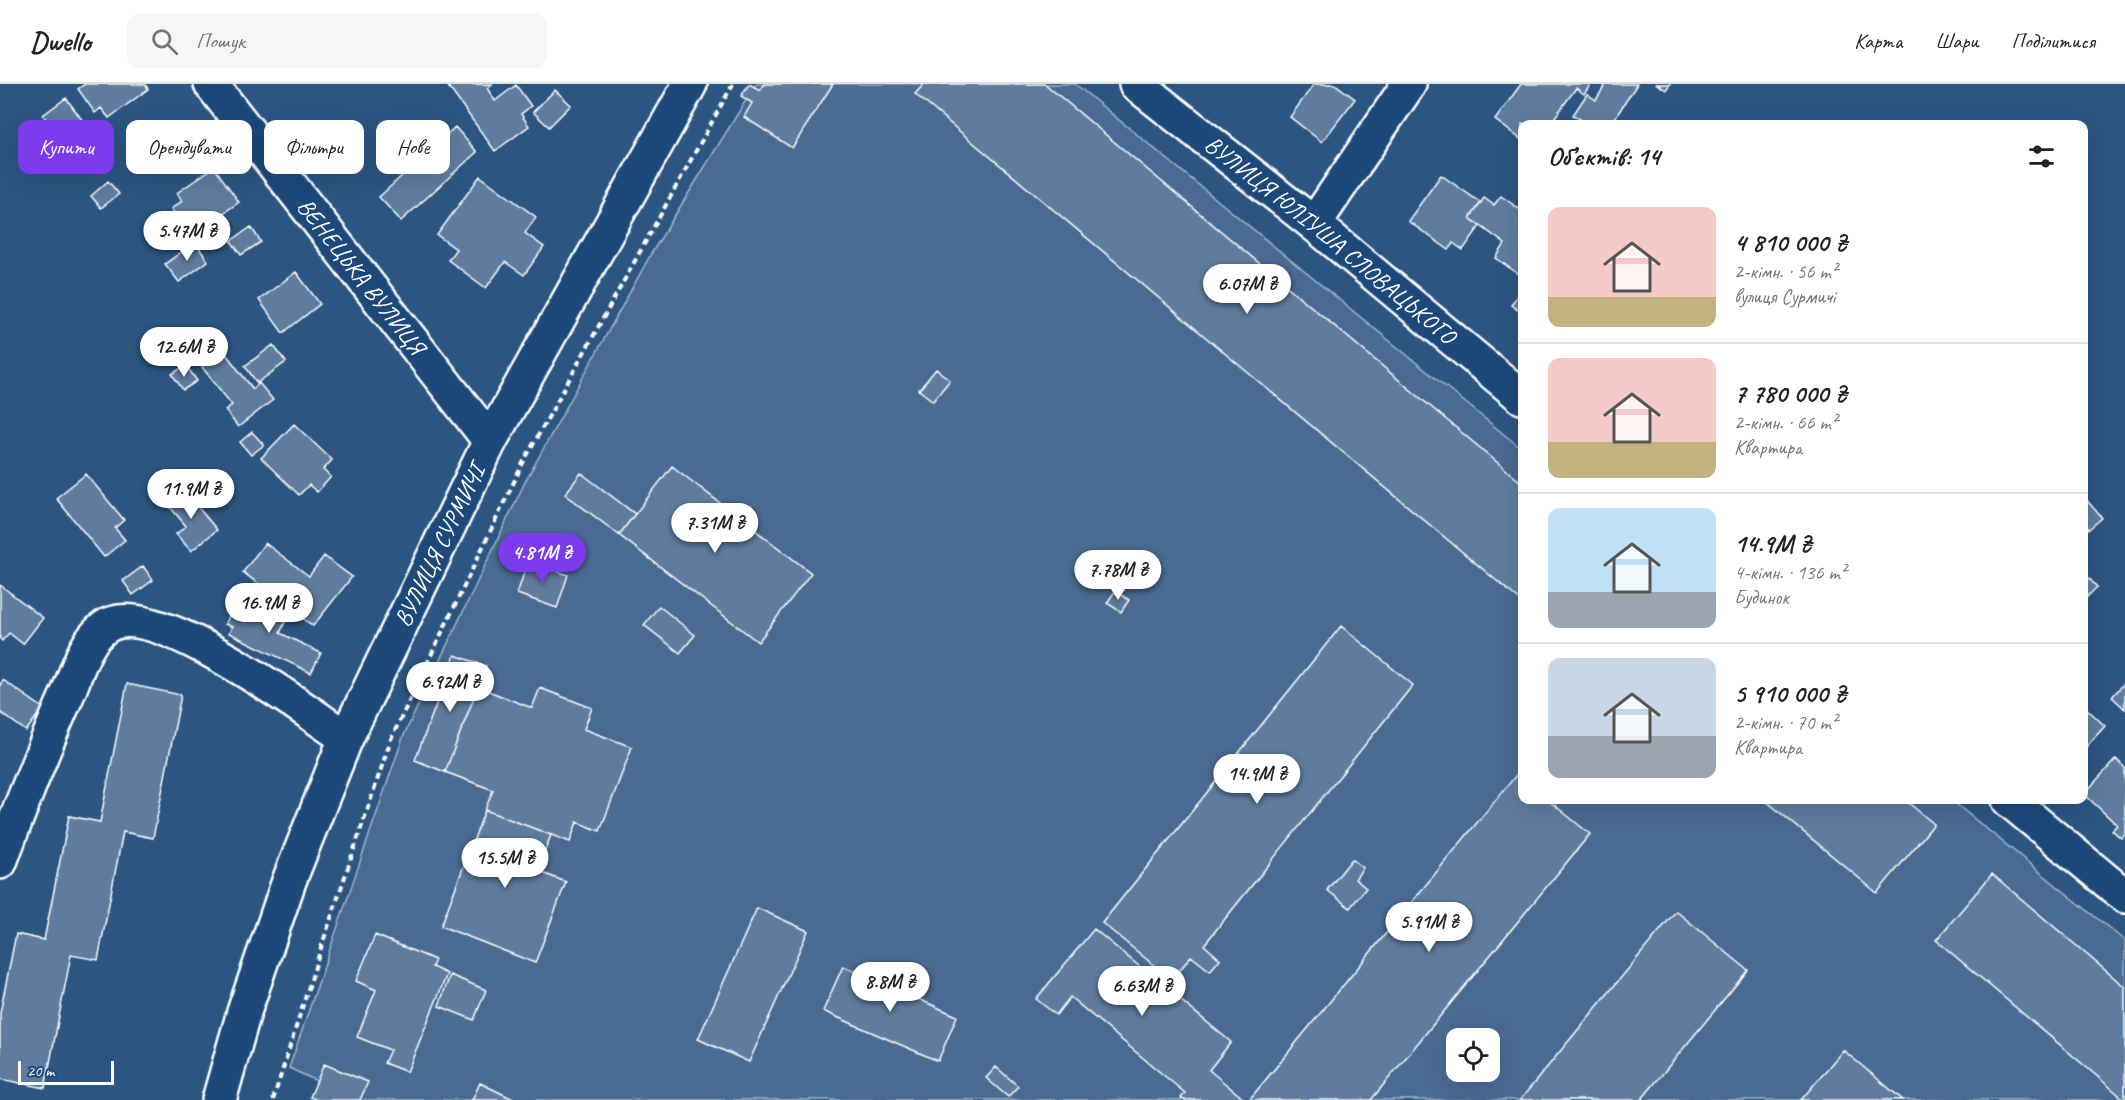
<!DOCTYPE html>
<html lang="uk">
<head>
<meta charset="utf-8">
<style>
  body { margin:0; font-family:Caveat,sans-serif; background:#f6f6f6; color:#222; height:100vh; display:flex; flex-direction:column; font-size:22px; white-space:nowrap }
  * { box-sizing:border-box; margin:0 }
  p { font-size:20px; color:#767676 }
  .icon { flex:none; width:33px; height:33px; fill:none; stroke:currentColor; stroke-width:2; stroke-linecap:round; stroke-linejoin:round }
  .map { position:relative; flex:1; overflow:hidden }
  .drawer { position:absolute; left:1518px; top:36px; width:570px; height:684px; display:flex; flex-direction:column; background:#fff; border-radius:12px; box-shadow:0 6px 24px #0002 }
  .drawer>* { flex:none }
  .top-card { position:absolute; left:18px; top:36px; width:570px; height:54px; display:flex; gap:12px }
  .fabs { position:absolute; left:1446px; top:944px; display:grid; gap:12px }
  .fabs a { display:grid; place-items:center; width:54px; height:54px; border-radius:12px; background:#fff; box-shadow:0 6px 24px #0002; font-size:30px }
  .scale { position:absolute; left:18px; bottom:15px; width:96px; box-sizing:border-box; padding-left:6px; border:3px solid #fff; border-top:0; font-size:16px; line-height:21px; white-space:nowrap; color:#fff; -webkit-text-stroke:4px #1f4a7a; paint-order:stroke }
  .price { position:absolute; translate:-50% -51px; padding:0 14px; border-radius:21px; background:#fff; color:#222; font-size:20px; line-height:39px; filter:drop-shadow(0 2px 3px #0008) }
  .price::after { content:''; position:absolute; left:50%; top:36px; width:18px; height:14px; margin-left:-9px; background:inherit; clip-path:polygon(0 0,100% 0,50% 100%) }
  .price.current { background:#7c3aed; color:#fff }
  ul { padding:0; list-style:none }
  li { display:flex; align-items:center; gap:18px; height:150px; padding:0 30px }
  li+li { border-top:2px solid #e0e0e0 }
  li span { display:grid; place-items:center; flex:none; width:168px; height:120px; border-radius:12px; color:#555 }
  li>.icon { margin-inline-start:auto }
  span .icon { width:72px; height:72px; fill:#fffc; stroke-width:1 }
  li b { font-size:26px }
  h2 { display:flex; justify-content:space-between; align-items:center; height:72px; padding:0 30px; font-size:26px }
  .chip { padding:0 21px; border-radius:12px; background:#fff; box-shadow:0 6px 24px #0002; font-size:21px; line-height:54px }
  .chip.current { background:#7c3aed; color:#fff }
  header { display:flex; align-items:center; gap:36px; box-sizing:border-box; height:84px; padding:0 30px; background:#fff; border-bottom:2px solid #e0e0e0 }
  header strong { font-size:28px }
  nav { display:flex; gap:33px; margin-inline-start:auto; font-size:21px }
  .search { width:420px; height:54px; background:#f6f6f6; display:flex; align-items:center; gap:15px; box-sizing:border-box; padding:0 21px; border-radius:12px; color:#767676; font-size:22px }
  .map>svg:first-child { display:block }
</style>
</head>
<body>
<header>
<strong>Dwello</strong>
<div class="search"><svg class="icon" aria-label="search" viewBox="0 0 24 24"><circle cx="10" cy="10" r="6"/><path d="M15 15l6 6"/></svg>Пошук</div>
<nav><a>Карта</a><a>Шари</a><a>Поділитися</a></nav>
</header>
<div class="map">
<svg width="2125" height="1016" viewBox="0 0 2125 1016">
  <rect width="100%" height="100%" fill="#2c5582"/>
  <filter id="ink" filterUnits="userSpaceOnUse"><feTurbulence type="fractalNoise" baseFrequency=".0167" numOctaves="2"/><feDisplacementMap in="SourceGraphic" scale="12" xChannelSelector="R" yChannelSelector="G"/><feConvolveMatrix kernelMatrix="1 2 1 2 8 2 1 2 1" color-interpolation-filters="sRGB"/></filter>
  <g filter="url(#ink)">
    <!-- green -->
    <path fill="#486b92" stroke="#a4b5c8" stroke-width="1.5" fill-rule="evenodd" d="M756,0H1075L1522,365V716H1951L2125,857V1016H357L289,984L403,653L525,398L651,170ZM1456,954H1490V987H1456Z"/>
    <!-- building -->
    <path fill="#5e7c9f" stroke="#fff" stroke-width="1.5" d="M85,0H145L148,5L109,34L101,24L95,29L78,5Z
      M492,0L487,4L495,17L516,1L531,22L521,30L529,42L495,67L447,1Z
      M749,0L760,6L764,0H833L792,64L744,33L752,19L741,12Z
      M924,0H1045L1522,399V518L915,10Z
      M1314,0H1335L1355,15L1322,58L1290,33Z
      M1521,0H1591L1584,10L1576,4L1550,40H1522V56L1495,36Z
      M1606,0H1637L1615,34L1625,40H1588L1573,31L1587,10L1596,16Z
      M1657,0H1670L1666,6Z
      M555,6L571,21L549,43L533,28Z
      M66,14L105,67L88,81L79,69L74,73L43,31Z
      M455,43L477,68L401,137L379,113Z
      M214,83L239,118L202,144L197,136L185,144L171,125L182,117L177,109Z
      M1441,91L1481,119L1470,134L1480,142L1463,166L1453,159L1449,166L1408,137Z
      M480,92L536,133L525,149L544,163L524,191L505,178L486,204L448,176L456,165L437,151Z
      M108,97L119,110L101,124L91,112Z
      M1501,112L1522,127L1521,192L1496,174L1505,160L1470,134L1484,114L1494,121Z
      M251,143L261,158L241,171L231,157Z
      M195,158L208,177L179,198L165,180Z
      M296,188L320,220L283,249L259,216Z
      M1522,204V229L1511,221Z
      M273,261L286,278L257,299L245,282Z
      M223,266L253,305L259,299L273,316L238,343L225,326L232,321L202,283Z
      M186,281L197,297L183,306L172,290Z
      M936,285L950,296L933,317L919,306Z
      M294,340L332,376L323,386L331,393L317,408L309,401L299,411L261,374Z
      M252,348L264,361L251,371L240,358Z
      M672,382L811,489L758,558L619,451Z
      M581,389L635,430L619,451L565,410Z
      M86,390L124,436L115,444L125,456L104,473L56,414Z
      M182,404L217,446L191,467L176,450L186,442L165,417Z
      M2084,413L2102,434L2089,445L2084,439Z
      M265,459L309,492L324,472L352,493L313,542L243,488Z
      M528,477L568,491L557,524L517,510Z
      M143,482L153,496L133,511L123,497Z
      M2084,489L2097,503L2084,516Z
      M0,501L43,534L23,560L9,549L2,557L0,555Z
      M1115,507L1129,516L1121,528L1107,519Z
      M239,511L287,534L280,549L321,569L311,589L229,549L232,543L225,540Z
      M659,522L695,551L680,569L644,541Z
      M1341,542L1413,601L1204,861L1220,875L1210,887L1191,872L1172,896L1102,839Z
      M455,571L486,582L445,688L415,676Z
      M3,596L43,624L26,647L0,628V601Z
      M2125,598V625L2112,613Z
      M127,600L181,611L153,754L123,748L98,876L71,871L45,1004L0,995V929L16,850L44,856L69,732L100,738Z
      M478,603L532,624L540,604L592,624L584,645L632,663L600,747L577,738L570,758L485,726L493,706L445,688Z
      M2084,622L2105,642L2084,665Z
      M2116,675L2125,684V750L2121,754L2112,746L2117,741L2084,710Z
      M1517,690L1522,695V716H1548L1590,750L1371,1016H1249Z
      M1765,716H1905L1934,740L1877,809Z
      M485,726L551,751L537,787L566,798L535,879L441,842Z
      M1352,775L1363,784L1355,795L1366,804L1350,824L1327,806Z
      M1992,790L2125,903V1016L1936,856Z
      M757,824L808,847L749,978L698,955Z
      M1676,827L1748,886L1641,1016H1520Z
      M1094,845L1231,958L1209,986L1245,1016H1184L1181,1014L1185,1009L1070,913L1056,931L1036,915Z
      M375,851L435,876L432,883L447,890L407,988L384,979L390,966L357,953L376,906L356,897Z
      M843,882L957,932L938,977L823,927Z
      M450,891L486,906L474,936L439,922Z
      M1843,966L1903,1016H1801Z
      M324,980L368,998L360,1016H317L310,1013Z
      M996,983L1018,1002L1008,1013L986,994Z
      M480,999L515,1016H472Z"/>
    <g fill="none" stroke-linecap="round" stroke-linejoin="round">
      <defs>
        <g id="minor">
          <path id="s1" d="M211,0L490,357"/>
          <path id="s2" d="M1136,0L1314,140L1522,313"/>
          <path d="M1314,140L1409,0"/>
          <path d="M2009,716L2125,812"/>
          <path d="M0,778C21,721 43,665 68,609C77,587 85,557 105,543C151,511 305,626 346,654"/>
        </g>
        <g id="major">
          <path id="s3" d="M219,1016L244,928L289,797L346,654L490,357L690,0"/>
        </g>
      </defs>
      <!-- minor casing -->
      <use href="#minor" stroke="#fff" stroke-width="38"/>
      <!-- major casing -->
      <use href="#major" stroke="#fff" stroke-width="38"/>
      <!-- path -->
      <path stroke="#fff" stroke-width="4" stroke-dasharray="6 4.5" stroke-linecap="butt" d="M273,1016L321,864L391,655L524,377L733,0"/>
      <!-- minor -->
      <use href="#minor" stroke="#1f4a7a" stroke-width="33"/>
      <!-- major -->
      <use href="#major" stroke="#1f4a7a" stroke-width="33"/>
    </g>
  </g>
  <g text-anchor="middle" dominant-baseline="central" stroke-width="5" stroke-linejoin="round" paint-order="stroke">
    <!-- street labels -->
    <g font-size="24" fill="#fff" stroke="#1f4a7a">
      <text stroke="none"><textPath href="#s2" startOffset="249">ВУЛИЦЯ ЮЛІУША СЛОВАЦЬКОГО</textPath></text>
      <text stroke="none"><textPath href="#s1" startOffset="244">ВЕНЕЦЬКА ВУЛИЦЯ</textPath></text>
      <text stroke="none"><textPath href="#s3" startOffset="598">ВУЛИЦЯ СУРМИЧІ</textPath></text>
    </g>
  </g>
</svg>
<div class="fabs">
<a><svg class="icon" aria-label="locate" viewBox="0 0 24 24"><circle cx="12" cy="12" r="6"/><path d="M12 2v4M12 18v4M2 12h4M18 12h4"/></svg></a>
</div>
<div class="scale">20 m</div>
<b class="price" style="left:187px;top:178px">5.47M ₴</b>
<b class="price" style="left:1247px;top:231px">6.07M ₴</b>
<b class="price" style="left:184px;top:294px">12.6M ₴</b>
<b class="price" style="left:191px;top:436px">11.9M ₴</b>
<b class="price" style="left:715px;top:470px">7.31M ₴</b>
<b class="price current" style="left:542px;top:500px">4.81M ₴</b>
<b class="price" style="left:1118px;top:517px">7.78M ₴</b>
<b class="price" style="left:269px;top:550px">16.9M ₴</b>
<b class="price" style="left:450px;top:629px">6.92M ₴</b>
<b class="price" style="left:1257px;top:721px">14.9M ₴</b>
<b class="price" style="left:505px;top:805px">15.5M ₴</b>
<b class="price" style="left:1429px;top:869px">5.91M ₴</b>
<b class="price" style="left:890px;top:929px">8.8M ₴</b>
<b class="price" style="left:1142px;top:933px">6.63M ₴</b>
<div class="top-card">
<a class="chip current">Купити</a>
<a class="chip">Орендувати</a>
<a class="chip">Фільтри</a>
<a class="chip">Нове</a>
</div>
<section class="drawer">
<h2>Об’єктів: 14<svg class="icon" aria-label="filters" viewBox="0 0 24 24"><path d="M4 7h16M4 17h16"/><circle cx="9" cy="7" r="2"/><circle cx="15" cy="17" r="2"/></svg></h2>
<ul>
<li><span style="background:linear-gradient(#f6c9c9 75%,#c2b280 0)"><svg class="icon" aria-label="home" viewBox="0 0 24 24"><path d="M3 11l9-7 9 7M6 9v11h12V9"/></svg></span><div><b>4 810 000 ₴</b><p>2-кімн. · 56 m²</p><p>вулиця Сурмичі</p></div></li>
<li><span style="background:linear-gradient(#f6c9c9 70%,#c2b280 0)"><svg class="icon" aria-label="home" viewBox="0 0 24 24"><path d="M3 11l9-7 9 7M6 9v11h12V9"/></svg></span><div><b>7 780 000 ₴</b><p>2-кімн. · 66 m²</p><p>Квартира</p></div></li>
<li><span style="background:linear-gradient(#bfe0f5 70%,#9aa5b1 0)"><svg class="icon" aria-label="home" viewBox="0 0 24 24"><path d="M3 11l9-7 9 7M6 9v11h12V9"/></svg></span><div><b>14.9M ₴</b><p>4-кімн. · 136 m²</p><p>Будинок</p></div></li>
<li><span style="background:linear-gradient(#c9d6e8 65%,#9aa5b1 0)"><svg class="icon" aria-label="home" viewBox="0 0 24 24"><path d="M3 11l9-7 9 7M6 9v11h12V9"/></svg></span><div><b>5 910 000 ₴</b><p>2-кімн. · 70 m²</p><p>Квартира</p></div></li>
</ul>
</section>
</div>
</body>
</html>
